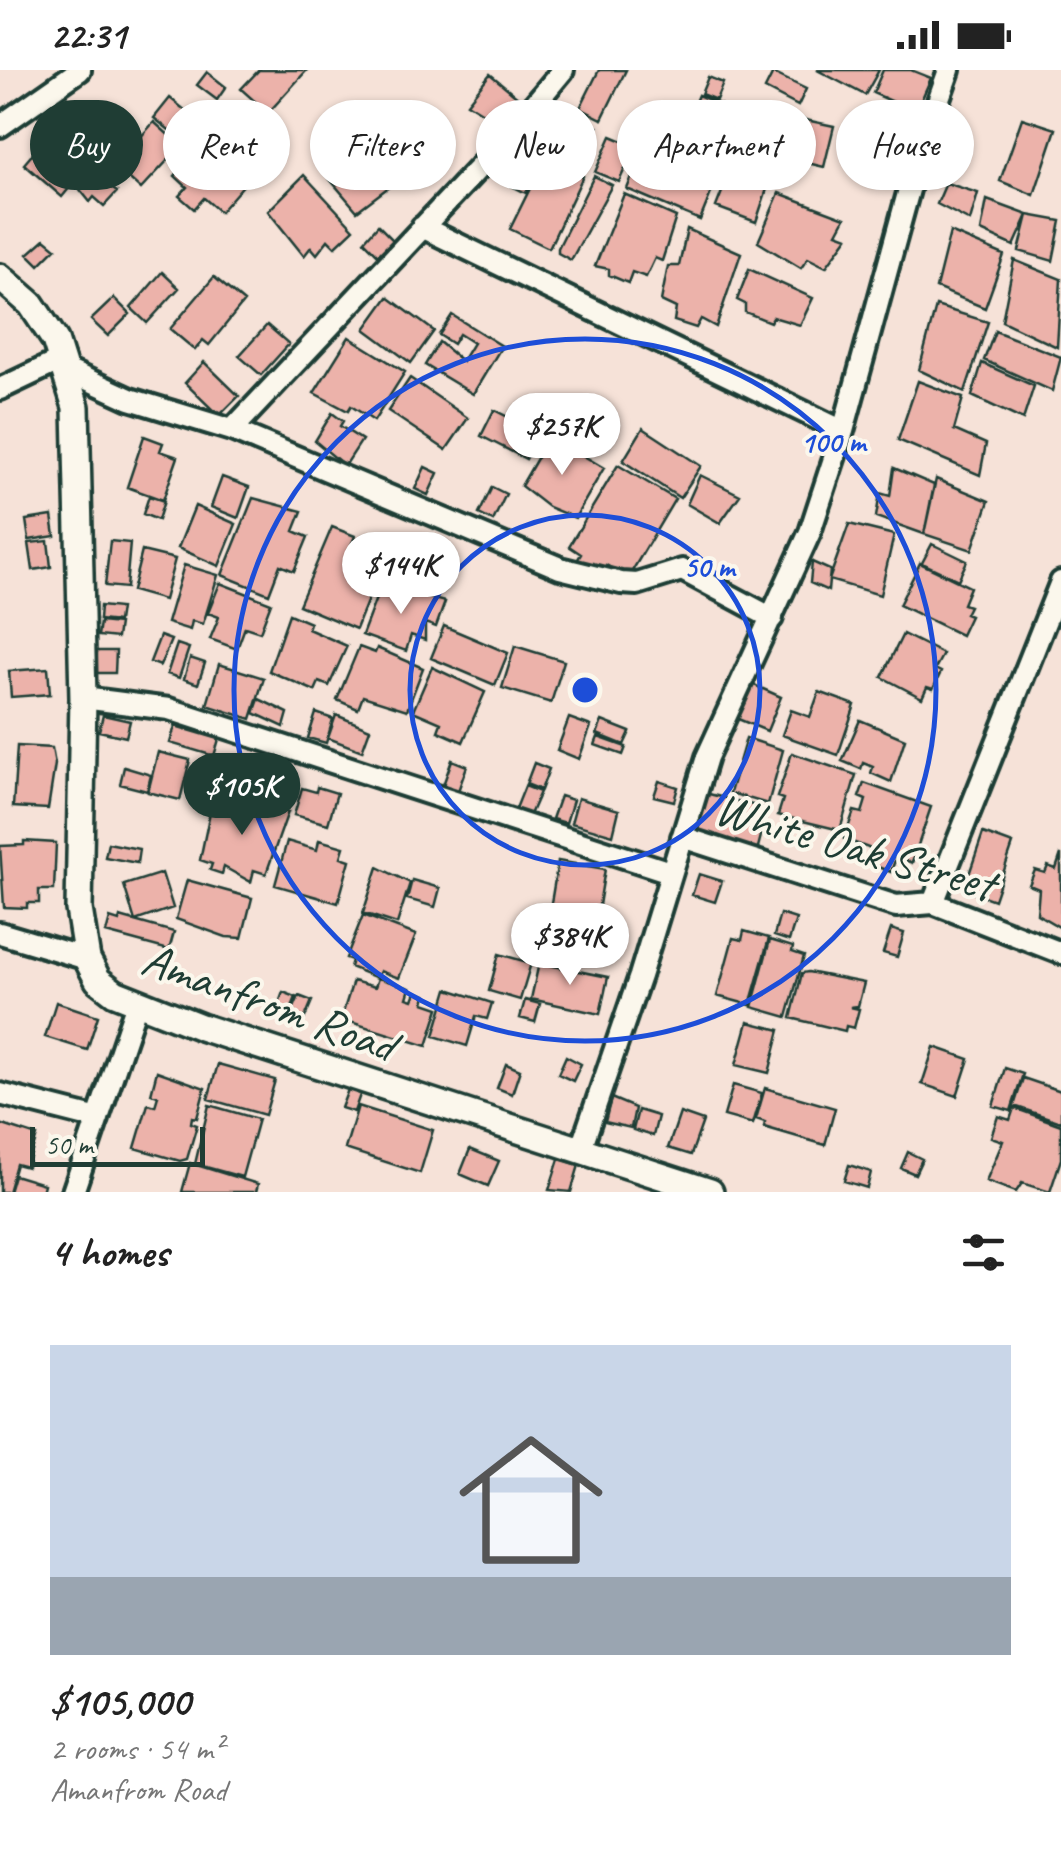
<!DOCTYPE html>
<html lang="en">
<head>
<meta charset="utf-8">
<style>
  body { margin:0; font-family:Caveat,sans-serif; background:#f6f6f6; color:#222; height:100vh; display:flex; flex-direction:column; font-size:38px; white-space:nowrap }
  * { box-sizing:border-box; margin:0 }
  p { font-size:32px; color:#767676 }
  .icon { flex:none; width:55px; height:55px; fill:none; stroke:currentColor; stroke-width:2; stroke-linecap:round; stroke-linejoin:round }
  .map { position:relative; height:1122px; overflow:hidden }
  .sheet { display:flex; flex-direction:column; background:#fff; flex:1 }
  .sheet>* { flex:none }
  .banner { position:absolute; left:30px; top:30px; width:1002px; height:90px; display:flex; gap:20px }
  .scale { position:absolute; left:30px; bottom:25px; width:175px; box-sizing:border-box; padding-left:10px; border:5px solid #1f3d34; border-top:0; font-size:28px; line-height:35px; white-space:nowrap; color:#1f3d34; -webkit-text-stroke:8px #fbf7ec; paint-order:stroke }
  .price { position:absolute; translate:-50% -85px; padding:0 22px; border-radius:35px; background:#fff; color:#222; font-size:32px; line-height:65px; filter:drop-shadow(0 2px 5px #0008) }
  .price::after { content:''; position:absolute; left:50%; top:60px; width:30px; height:22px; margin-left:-15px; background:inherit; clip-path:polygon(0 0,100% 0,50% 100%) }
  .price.on { background:#1f3d34; color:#fff }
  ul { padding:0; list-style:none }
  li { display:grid; align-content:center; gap:20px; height:530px; padding:0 50px }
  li+li { border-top:2px solid #e0e0e0 }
  li span { display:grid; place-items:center; height:310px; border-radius:0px; color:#555 }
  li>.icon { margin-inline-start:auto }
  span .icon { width:180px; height:180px; fill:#fffc; stroke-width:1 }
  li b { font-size:42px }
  h2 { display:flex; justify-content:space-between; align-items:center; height:120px; padding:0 50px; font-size:42px }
  .pill { padding:0 35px; border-radius:45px; background:#fff; box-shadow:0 2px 8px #0004; font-size:35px; line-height:90px }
  .pill.on { background:#1f3d34; color:#fff }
  .status { display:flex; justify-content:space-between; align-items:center; height:70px; padding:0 50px; background:#fff; direction:ltr }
  .status svg { height:28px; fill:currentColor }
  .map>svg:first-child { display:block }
</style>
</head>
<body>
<div class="status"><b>22:31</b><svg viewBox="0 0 49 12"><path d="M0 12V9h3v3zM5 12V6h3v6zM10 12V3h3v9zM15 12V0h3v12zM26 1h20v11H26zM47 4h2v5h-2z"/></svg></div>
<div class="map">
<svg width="1061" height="1122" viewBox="0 0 1061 1122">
  <rect width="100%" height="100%" fill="#f6e2d8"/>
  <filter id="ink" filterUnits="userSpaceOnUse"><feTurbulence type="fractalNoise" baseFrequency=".01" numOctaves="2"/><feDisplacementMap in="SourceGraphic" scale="20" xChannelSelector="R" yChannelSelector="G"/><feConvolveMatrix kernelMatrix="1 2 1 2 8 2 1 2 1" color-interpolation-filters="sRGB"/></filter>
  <g filter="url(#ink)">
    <!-- building -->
    <path fill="#ecb2aa" stroke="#1f3d34" stroke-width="2.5" d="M259,0H307L268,43L241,19Z
      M599,0H626L602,49L580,38Z
      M817,0H879L865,25Z
      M883,0H911L931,8L916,42L873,23Z
      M207,2L226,17L217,30L197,15Z
      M773,3L806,19L798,36L765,19Z
      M490,4L519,28L499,53L467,33Z
      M708,7L723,13L716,30L701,24Z
      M698,25L790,65L771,107L680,67Z
      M170,28L203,55L187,74L154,48Z
      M560,42L598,57L579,93L536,71L547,51L553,54Z
      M877,42L903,55L891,80L865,68Z
      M1022,48L1056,59L1034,125L1000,111Z
      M801,49L834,56L824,97L791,89Z
      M366,50L393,80L385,87L402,107L357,141L317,94Z
      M154,52L181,76L141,119L115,96Z
      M216,58L260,96L220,142L204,128L194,139L179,126L187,117L175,106Z
      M611,66L635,76L619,112L595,102Z
      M47,67L84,100L62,127L24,94Z
      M514,80L540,93L526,123L500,110Z
      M545,88L583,106L549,178L510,159Z
      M733,94L770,110L756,152L716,137Z
      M84,100L117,122L104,136L94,127L90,132L74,112Z
      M643,101L711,123L700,150L627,119L633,104L641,107Z
      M304,105L354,159L335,177L328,170L317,184L311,177L304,186L268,141Z
      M594,106L612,115L571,190L558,183V178Z
      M946,113L978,123L970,151L937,134Z
      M779,123L845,148L837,163L848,167L826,197L808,188L801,198L758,172Z
      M624,124L676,147L662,191L655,188L646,207L632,202L628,213L609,205V199L595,196Z
      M987,130L1028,145L1014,176L981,161Z
      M1028,145L1061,151L1053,191L1019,181Z
      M378,155L393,170L378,185L364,171Z
      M687,159L741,183L716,257L701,249L696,258L674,251L676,238L661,231L668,196H679Z
      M950,162L1004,185L985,238L936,218Z
      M45,169L56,178L39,195L28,184Z
      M1014,190L1061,209L1057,277L1002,251Z
      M749,199L813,228L800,255L773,247L770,252L745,242V234L737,230Z
      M162,202L179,218L147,253L131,238Z
      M214,207L244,232L209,275L203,270L195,280L170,259Z
      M388,227L434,261L411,293L365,259Z
      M114,228L130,244L108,266L91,250Z
      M936,236L988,252L965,322L919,300Z
      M452,245L502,276L473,324L425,295L439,272L462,291L473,273L459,264L453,274L439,265Z
      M267,255L289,274L261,305L239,286Z
      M995,261L1061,287L1052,321L984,290Z
      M349,267L405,302L374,351L351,336L348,341L314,323Z
      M204,292L239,326L219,346L185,313Z
      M982,293L1034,316L1023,350L972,326Z
      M410,308L468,348L446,380L388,341Z
      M918,311L963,328L954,360L986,374L980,405L898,370Z
      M494,340L540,363L526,389L481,366Z
      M332,343L343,351L340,356L362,370L345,396L315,371Z
      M643,358L701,396L680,428L623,391Z
      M144,366L163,373L160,381L178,387L163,430L127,417Z
      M550,366L604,398L575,448L548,437L521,416Z
      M618,395L675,429L628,508L606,495L599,507L576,492L581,484L569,476Z
      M425,397L438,403L428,425L415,419Z
      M894,398L934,415L924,464L876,447L880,423L890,426Z
      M700,405L740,425L720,453L687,434Z
      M222,407L249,417L238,448L211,437Z
      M936,409L989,431L972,480L924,464Z
      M492,417L506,424L493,451L479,444Z
      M149,426L164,431L158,450L143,444Z
      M253,428L302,441L294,461L308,467L294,501L280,495L269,524L222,505Z
      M195,436L236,454L219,496L178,478Z
      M52,446L55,466L29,470L26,450Z
      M849,454L894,465L880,525L829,510Z
      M332,457L355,466L350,478L383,492L356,559L299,535Z
      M48,471L51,497L33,500L29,473Z
      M110,471L130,473L126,518L105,516Z
      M932,474L967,491L958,510L922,493Z
      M142,481L175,489L164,530L132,521Z
      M812,492L830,500L828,521L810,513Z
      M920,493L970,517L963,534L969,536L965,544L970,546L961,565L899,535Z
      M184,495L218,505L203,554L192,551L190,560L167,553Z
      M220,513L271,533L260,562L245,557L237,579L210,569L219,547L208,543Z
      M381,515L445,532L436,557L425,553V570L411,565L406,581L362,565Z
      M100,536L120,538L118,552L99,550Z
      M289,544L310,553L308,559L347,576L329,616L319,612L315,621L269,601Z
      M100,552L119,554L117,568L98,566Z
      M444,556L508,583L495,615L431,588Z
      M903,564L943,584L935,599L941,602L933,619L927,617L922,628L882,607Z
      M160,566L171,570L160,596L150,592Z
      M177,574L189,578L179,608L167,604Z
      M515,576L564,591L551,633L502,618Z
      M359,577L375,583L377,578L423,598L407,640L363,626L358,639L337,630Z
      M97,581H116L115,603H97Z
      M190,588L205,593L198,614L184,609Z
      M219,594L264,608L251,649L207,635Z
      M432,597L485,622L463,672L438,661L441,653L413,641Z
      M48,598L50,624L11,627L9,601Z
      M752,614L781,627L767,661L738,649Z
      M819,622L855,635L838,685L782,665L791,640L810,647Z
      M259,629L288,643L284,657L254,643Z
      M316,643L333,649L326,673L308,668Z
      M103,645L130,651L126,667L99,661Z
      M336,645L370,659L362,681L328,668Z
      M569,648L591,656L579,689L557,680Z
      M860,650L905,669L891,712L871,703L873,697L863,693L861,699L842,691Z
      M602,651L630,662L624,675L597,664Z
      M175,656L219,669L214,686L170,673Z
      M598,667L626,677L623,685L595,675Z
      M746,668L783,680L768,734L730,723Z
      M17,676L52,678L55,694L48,739L13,737Z
      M158,682L190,690L180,730L148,722Z
      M792,683L856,705L840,760L778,745L783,729L777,727Z
      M452,690L467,696L458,721L443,715Z
      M534,693L549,699L541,720L526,714Z
      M227,694L246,699L240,719L221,714Z
      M124,697L151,705L147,721L120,714Z
      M659,711L678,717L674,731L654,726Z
      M864,713L931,737L912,793L896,787L891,802L870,794L874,780L844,769L854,741L862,743L866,730L859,727Z
      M525,716L540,722L529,747L515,741Z
      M317,717L337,723L328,754L294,745L302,718L316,722Z
      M705,723L768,739L756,785L692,767Z
      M560,726L573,730L566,753L552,749Z
      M229,728L288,742L266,804L254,800L251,812L224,797L222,804L210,800L212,794L200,790L210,742L216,735L226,738Z
      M578,728L619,740L613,765L571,753Z
      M983,763L1013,774L994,830L964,819Z
      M319,770L344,777L341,787L350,790L338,833L275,815L287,771L317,780Z
      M24,771L56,773L54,820H39V833H27V838L4,837L0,776L24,775Z
      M108,773L139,779L137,793L105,787Z
      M1061,784V858L1037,844L1039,819L1029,815L1035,800L1045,803L1048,796L1056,799Z
      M558,791L605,799L597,847L550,839Z
      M378,797L410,813L397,854L363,843Z
      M162,803L173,838L135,851L124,815Z
      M699,804L722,811L715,832L692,825Z
      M187,810L252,828L242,868L226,867L176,849Z
      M412,810L440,818L435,837L407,829Z
      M545,843L561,846L556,874L539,871Z
      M780,844L796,849L789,871L774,866Z
      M363,845L416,865L399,908L380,901L377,908L350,897L352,890L346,888Z
      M120,847L174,862L169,880L106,863L110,848L119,851Z
      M891,859L904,863L897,887L883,883Z
      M744,861L769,868L750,935L717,926L733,868L742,870Z
      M770,870L793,877L792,882L804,886L787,947L752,937Z
      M499,884L531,893L520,930L489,921Z
      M539,893L608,907L600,944L531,929Z
      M808,902L864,913L858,936L850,937L859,939L854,958L846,956L845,961L791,948L802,903Z
      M378,908L410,918L407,928L413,930L416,922L426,925L424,933L439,938L427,976L341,949L353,911L375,917Z
      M448,919L492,933L487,949L476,946L467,976L434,966Z
      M283,922L296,927L288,948L275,944Z
      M299,926L312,931L304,950L291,945Z
      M525,930L540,934L535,952L520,948Z
      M56,932L98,946L87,980L45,967Z
      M748,952L780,960L769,1003L736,995Z
      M934,977L969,989L957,1026L922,1014Z
      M566,986L581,994L573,1011L558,1004Z
      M218,994L275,1010L265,1045L208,1029Z
      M506,994L520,1000L512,1024L497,1018Z
      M1005,998L1023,1004L1011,1041L993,1036Z
      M157,1001L205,1018L197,1048L192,1047L191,1053L197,1055L187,1089L180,1091L135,1078L148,1034L155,1036L158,1026L151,1024Z
      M1023,1008L1061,1021V1052L1014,1036Z
      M733,1015L762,1023L753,1054L724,1046Z
      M349,1017L361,1022L354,1042L341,1038Z
      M765,1018L835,1038L825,1075L764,1057L765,1052L756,1049Z
      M611,1028L635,1038L631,1058L605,1052Z
      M209,1035L258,1049L242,1107L195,1094Z
      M358,1036L433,1060L420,1103L345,1079Z
      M1014,1038L1061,1055V1089L1050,1122L1022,1113L1016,1122L986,1111L1003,1071L991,1067L998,1046L1010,1050Z
      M638,1040L658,1046L653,1066L633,1060Z
      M680,1043L703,1051L691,1085L668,1078Z
      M0,1054L37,1066L27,1097L16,1094L8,1122H0Z
      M470,1079L499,1091L488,1116L460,1104Z
      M908,1082L922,1089L915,1104L901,1098Z
      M559,1089L579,1095L571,1122L549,1120Z
      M190,1093L258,1114L256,1122H182Z
      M849,1095L871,1102L867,1118L844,1111Z
      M14,1105L44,1114L42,1122H9Z"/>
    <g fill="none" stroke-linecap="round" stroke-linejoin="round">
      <defs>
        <path id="minor" d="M0,56L80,0
          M422,157L843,361
          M67,300L130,329L232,360L560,498L621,513L637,514L682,500L772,548
          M0,319L63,289
          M232,360L504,71L563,0
          M83,628L169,639L670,802
          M682,767L896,836L933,833L1061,883
          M933,833L1061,512
          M0,863L87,889
          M0,1024L98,1049
          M581,1078L640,906L707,687L810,462L843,361L916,94L949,0
          M73,1122L137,933"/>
        <path id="tertiary" d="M0,207L31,234L55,270L76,337L83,628L79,839L87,889L98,910L115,923L201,957L710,1122"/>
      </defs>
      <!-- minor casing -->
      <use href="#minor" stroke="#1f3d34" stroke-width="28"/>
      <!-- tertiary casing -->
      <use href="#tertiary" stroke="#1f3d34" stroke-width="32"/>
      <!-- minor -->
      <use href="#minor" stroke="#fbf7ec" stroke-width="20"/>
      <!-- tertiary -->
      <use href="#tertiary" stroke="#fbf7ec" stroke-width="25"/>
    </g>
  </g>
  <!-- distance rings -->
  <g fill="none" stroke="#1d4ed8" stroke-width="5">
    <circle cx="585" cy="620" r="175"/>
    <circle cx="585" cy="620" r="351"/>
  </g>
  <g text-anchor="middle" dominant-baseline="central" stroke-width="8" stroke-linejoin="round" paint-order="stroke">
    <!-- street labels -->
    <g font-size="48" fill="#1f3d34" stroke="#fbf7ec">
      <text transform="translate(855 776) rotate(16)">White Oak Street</text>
      <text transform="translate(269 932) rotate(20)">Amanfrom Road</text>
    </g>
  </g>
  <circle cx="585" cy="620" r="15" fill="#1d4ed8" stroke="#fbf7ec" stroke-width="5"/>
  <g font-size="30" text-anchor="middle" font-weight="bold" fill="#1d4ed8" stroke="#fbf7ec" stroke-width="8" stroke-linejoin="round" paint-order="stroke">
    <text x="833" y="382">100 m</text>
    <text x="709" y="507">50 m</text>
  </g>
</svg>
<div class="scale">50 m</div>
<b class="price" style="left:562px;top:408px">$257K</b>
<b class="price" style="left:401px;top:547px">$144K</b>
<b class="price on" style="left:242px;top:768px">$105K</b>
<b class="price" style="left:570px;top:918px">$384K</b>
<div class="banner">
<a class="pill on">Buy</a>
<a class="pill">Rent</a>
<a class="pill">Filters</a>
<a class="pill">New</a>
<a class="pill">Apartment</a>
<a class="pill">House</a>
</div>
</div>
<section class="sheet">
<h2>4 homes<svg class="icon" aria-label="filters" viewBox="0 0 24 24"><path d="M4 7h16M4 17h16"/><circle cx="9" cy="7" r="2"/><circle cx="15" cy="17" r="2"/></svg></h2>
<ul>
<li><span style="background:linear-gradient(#c9d6e8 75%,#9aa5b1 0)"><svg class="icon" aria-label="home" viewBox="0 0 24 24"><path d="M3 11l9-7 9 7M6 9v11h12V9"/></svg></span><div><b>$105,000</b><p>2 rooms · 54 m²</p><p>Amanfrom Road</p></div></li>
</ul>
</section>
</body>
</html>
